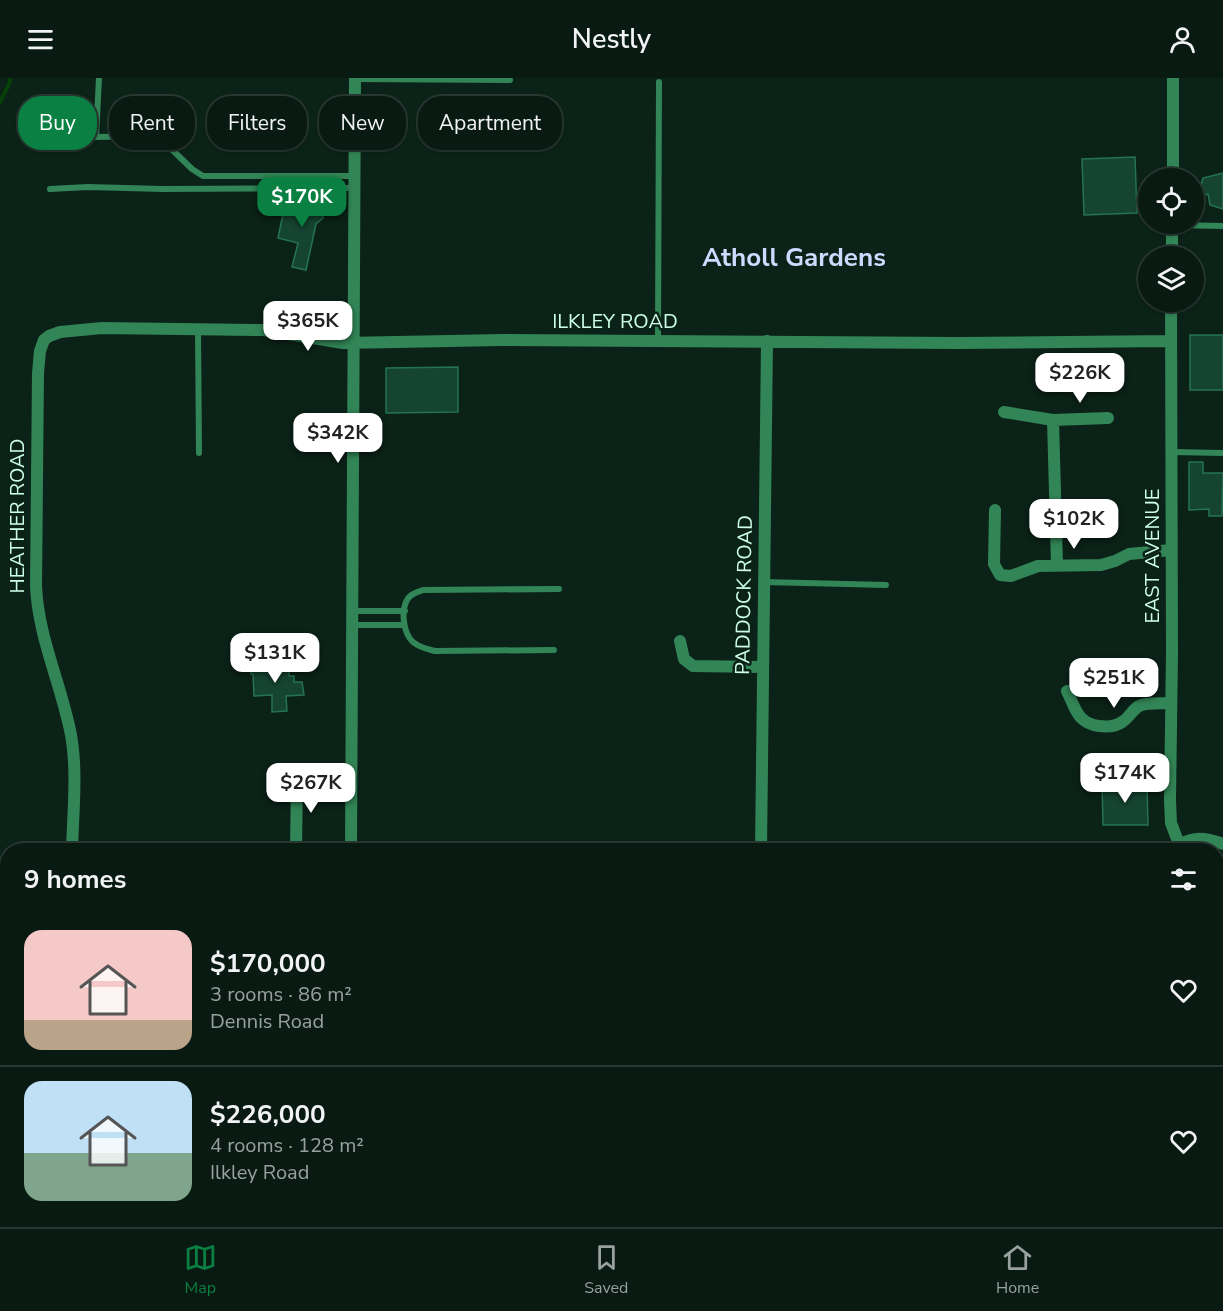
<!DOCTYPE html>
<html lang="en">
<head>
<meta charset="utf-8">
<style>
  body { margin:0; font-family:"Nunito Sans",sans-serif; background:#162720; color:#f1f3f6; height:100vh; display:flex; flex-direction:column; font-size:22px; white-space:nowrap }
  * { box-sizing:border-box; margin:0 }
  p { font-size:20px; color:#98a19f }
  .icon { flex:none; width:33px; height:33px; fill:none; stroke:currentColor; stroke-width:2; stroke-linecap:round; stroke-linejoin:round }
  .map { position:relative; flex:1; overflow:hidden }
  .sheet { position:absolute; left:0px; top:765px; width:1224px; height:384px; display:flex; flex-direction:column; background:#081a12; border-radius:24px 24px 0 0; box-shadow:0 2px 4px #0004,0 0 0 2px #293832 }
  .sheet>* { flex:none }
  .top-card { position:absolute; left:18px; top:18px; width:600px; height:54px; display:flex; gap:12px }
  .controls { position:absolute; left:1138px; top:90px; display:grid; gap:12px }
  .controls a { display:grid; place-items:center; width:66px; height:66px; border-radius:50%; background:#081a12; box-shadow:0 2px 4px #0004,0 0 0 2px #293832; font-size:30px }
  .price { position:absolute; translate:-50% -51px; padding:0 14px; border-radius:12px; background:#fff; color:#222; font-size:20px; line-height:39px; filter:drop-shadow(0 2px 3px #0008) }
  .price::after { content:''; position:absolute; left:50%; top:36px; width:18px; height:14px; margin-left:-9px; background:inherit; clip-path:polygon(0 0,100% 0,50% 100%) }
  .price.current { background:#0b8043; color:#fff }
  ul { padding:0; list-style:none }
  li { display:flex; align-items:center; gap:18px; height:150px; padding:0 24px }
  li+li { border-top:2px solid #293832 }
  li span { display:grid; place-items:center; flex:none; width:168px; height:120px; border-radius:18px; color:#555 }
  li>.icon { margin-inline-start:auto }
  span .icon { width:72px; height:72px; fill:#fffc; stroke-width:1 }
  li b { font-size:26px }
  h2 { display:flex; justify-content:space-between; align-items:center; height:72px; padding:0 24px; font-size:26px }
  .pill { padding:0 21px; border-radius:24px; background:#081a12; box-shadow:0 2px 4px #0004,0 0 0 2px #293832; font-size:21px; line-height:54px }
  .pill.current { background:#0b8043; color:#fff }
  header { display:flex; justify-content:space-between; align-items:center; height:78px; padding:0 24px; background:#081a12; font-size:27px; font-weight:600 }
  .tabs { display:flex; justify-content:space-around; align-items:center; height:84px; border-top:2px solid #293832; background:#081a12; font-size:16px; color:#98a19f }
  .tabs a { display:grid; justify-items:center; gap:3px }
  .tabs .current { color:#0b8043 }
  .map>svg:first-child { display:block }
</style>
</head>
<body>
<header><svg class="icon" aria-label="menu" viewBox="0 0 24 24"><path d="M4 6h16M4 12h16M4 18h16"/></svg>Nestly<svg class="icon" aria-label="person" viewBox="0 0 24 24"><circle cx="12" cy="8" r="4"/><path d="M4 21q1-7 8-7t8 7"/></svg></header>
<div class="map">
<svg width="1223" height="1149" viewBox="0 0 1223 1149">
  <rect width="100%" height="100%" fill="#0b2218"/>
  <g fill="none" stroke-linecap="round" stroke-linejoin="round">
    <!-- stream -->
    <path stroke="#054107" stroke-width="4" d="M0,24L10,4V0
      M0,1100L8,1110
      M21,1149L25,1142"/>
  </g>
  <!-- building -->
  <path fill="#154532" stroke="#257354" stroke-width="1.5" d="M1135,79L1137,135L1084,137L1082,81Z
    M1223,95V131L1210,127L1208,116L1198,119L1196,107H1201L1203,100Z
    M322,119L323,140L316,146L306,192L292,189L298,165L278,160L284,131L297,134L296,120Z
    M1190,257H1223V312H1190Z
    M458,289V334L386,335V290Z
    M1189,384H1203V395H1223L1222,438H1209V431L1189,432Z
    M289,585V598H294V604H302L304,617L286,618L287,633L272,634V617L254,618L253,596H251L250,586Z
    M1147,705L1148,747H1103L1102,706Z"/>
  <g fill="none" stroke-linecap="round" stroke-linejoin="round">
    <!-- path -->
    <path stroke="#88bd22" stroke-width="2" stroke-dasharray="3 4.5" stroke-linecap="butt" d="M1216,1108L1223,1103"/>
    <!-- lane -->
    <path stroke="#328556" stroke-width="6" d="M355,1L510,2
      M96,59L99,0
      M31,65L96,59L155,58L161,61L192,91L203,98H354
      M50,111L88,109L163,111L354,110
      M1172,147L1223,148
      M198,252L199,375
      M658,263L659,4
      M1172,374L1223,375
      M764,504L886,507
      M353,533H405
      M352,547H404
      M554,572L435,573C427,571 420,570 413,564C403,555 401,533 407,522C410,516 417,514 423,512L559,511
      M324,1142L326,1149
      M602,1142L611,1149
      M677,1142L679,1149
      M156,1149L179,1142
      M479,1149L481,1142
      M752,1149L765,1142"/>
    <!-- street -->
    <path stroke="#328556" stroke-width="12" d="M1173,100V0
      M1172,178V146
      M1171,224L1172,575L1170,722L1171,745L1179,766
      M1004,334L1053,342L1108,340
      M1053,342L1057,487
      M995,432L994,486L1000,497L1011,498L1038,488L1101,487L1115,483L1129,476L1171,472
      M680,563L684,581L693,588L762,589
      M1067,613C1076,631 1077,645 1099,648C1107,649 1115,649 1122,644C1129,640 1132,632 1139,628C1147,624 1162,626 1171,625
      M72,772C73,734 78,689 70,652C60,604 38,557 36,508L38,295L40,273L44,262L49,258L60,254L102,250L264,252L343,265L502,262L958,265L1170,263
      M296,772L297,698
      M351,772L355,0
      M761,772L767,263
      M1168,772C1190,760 1199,757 1223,766
      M0,802L8,803
      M1223,971V979
      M1216,1028L1223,1005
      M1216,1075L1223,1088
      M348,1142L350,1149
      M815,1149L829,1142"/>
    <!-- secondary -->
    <path stroke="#63ffa5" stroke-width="12" d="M1216,1044L1223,1063
      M1216,1126L1223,1121
      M1183,1149L1194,1142"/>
  </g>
  <g text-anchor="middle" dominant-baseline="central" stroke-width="5" stroke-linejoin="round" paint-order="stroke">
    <!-- street labels -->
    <g font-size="20" fill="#ccffe6" stroke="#0b2218">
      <text x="615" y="243">ILKLEY ROAD</text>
      <text transform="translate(17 438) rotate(-90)">HEATHER ROAD</text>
      <text transform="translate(1152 478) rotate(-90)">EAST AVENUE</text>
      <text transform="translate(744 517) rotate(-89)">PADDOCK ROAD</text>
    </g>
    <!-- district labels -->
    <g font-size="26" font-weight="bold" fill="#cedaff" stroke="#0b2218">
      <text x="794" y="179">Atholl Gardens</text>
    </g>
  </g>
</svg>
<div class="controls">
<a><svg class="icon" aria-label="locate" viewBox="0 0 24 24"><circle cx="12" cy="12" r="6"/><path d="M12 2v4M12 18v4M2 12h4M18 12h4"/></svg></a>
<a><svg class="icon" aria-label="layers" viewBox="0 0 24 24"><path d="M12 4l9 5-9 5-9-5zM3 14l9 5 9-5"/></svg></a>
</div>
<b class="price current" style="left:302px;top:150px">$170K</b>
<b class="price" style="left:308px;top:274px">$365K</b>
<b class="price" style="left:1080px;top:326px">$226K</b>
<b class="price" style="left:338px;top:386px">$342K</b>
<b class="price" style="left:1074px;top:472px">$102K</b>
<b class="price" style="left:275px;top:606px">$131K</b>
<b class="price" style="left:1114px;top:631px">$251K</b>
<b class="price" style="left:1125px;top:726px">$174K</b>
<b class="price" style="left:311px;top:736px">$267K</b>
<div class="top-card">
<a class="pill current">Buy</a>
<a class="pill">Rent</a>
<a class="pill">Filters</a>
<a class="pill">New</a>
<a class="pill">Apartment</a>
</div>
<section class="sheet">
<h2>9 homes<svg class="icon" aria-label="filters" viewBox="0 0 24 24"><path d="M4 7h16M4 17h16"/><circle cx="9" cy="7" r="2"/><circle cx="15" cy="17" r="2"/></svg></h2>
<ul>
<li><span style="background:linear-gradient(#f6c9c9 75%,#b9a48a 0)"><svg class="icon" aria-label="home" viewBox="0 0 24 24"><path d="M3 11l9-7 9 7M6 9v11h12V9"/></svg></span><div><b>$170,000</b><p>3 rooms · 86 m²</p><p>Dennis Road</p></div><svg class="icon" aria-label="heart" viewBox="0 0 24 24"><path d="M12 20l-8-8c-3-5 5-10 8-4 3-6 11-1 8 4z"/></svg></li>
<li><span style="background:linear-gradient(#bfe0f5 60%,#7fa58c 0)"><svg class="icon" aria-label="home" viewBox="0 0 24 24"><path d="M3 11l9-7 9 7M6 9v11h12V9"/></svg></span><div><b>$226,000</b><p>4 rooms · 128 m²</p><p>Ilkley Road</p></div><svg class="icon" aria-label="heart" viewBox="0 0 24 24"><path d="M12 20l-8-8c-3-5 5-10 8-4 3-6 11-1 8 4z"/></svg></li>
</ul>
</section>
</div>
<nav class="tabs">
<a class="current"><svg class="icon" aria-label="map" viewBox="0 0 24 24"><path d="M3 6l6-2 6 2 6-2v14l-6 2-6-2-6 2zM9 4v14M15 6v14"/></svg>Map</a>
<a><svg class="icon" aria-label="saved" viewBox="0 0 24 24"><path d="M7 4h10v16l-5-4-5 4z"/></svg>Saved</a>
<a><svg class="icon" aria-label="home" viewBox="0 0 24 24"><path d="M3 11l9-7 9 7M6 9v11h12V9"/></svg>Home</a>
</nav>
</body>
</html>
